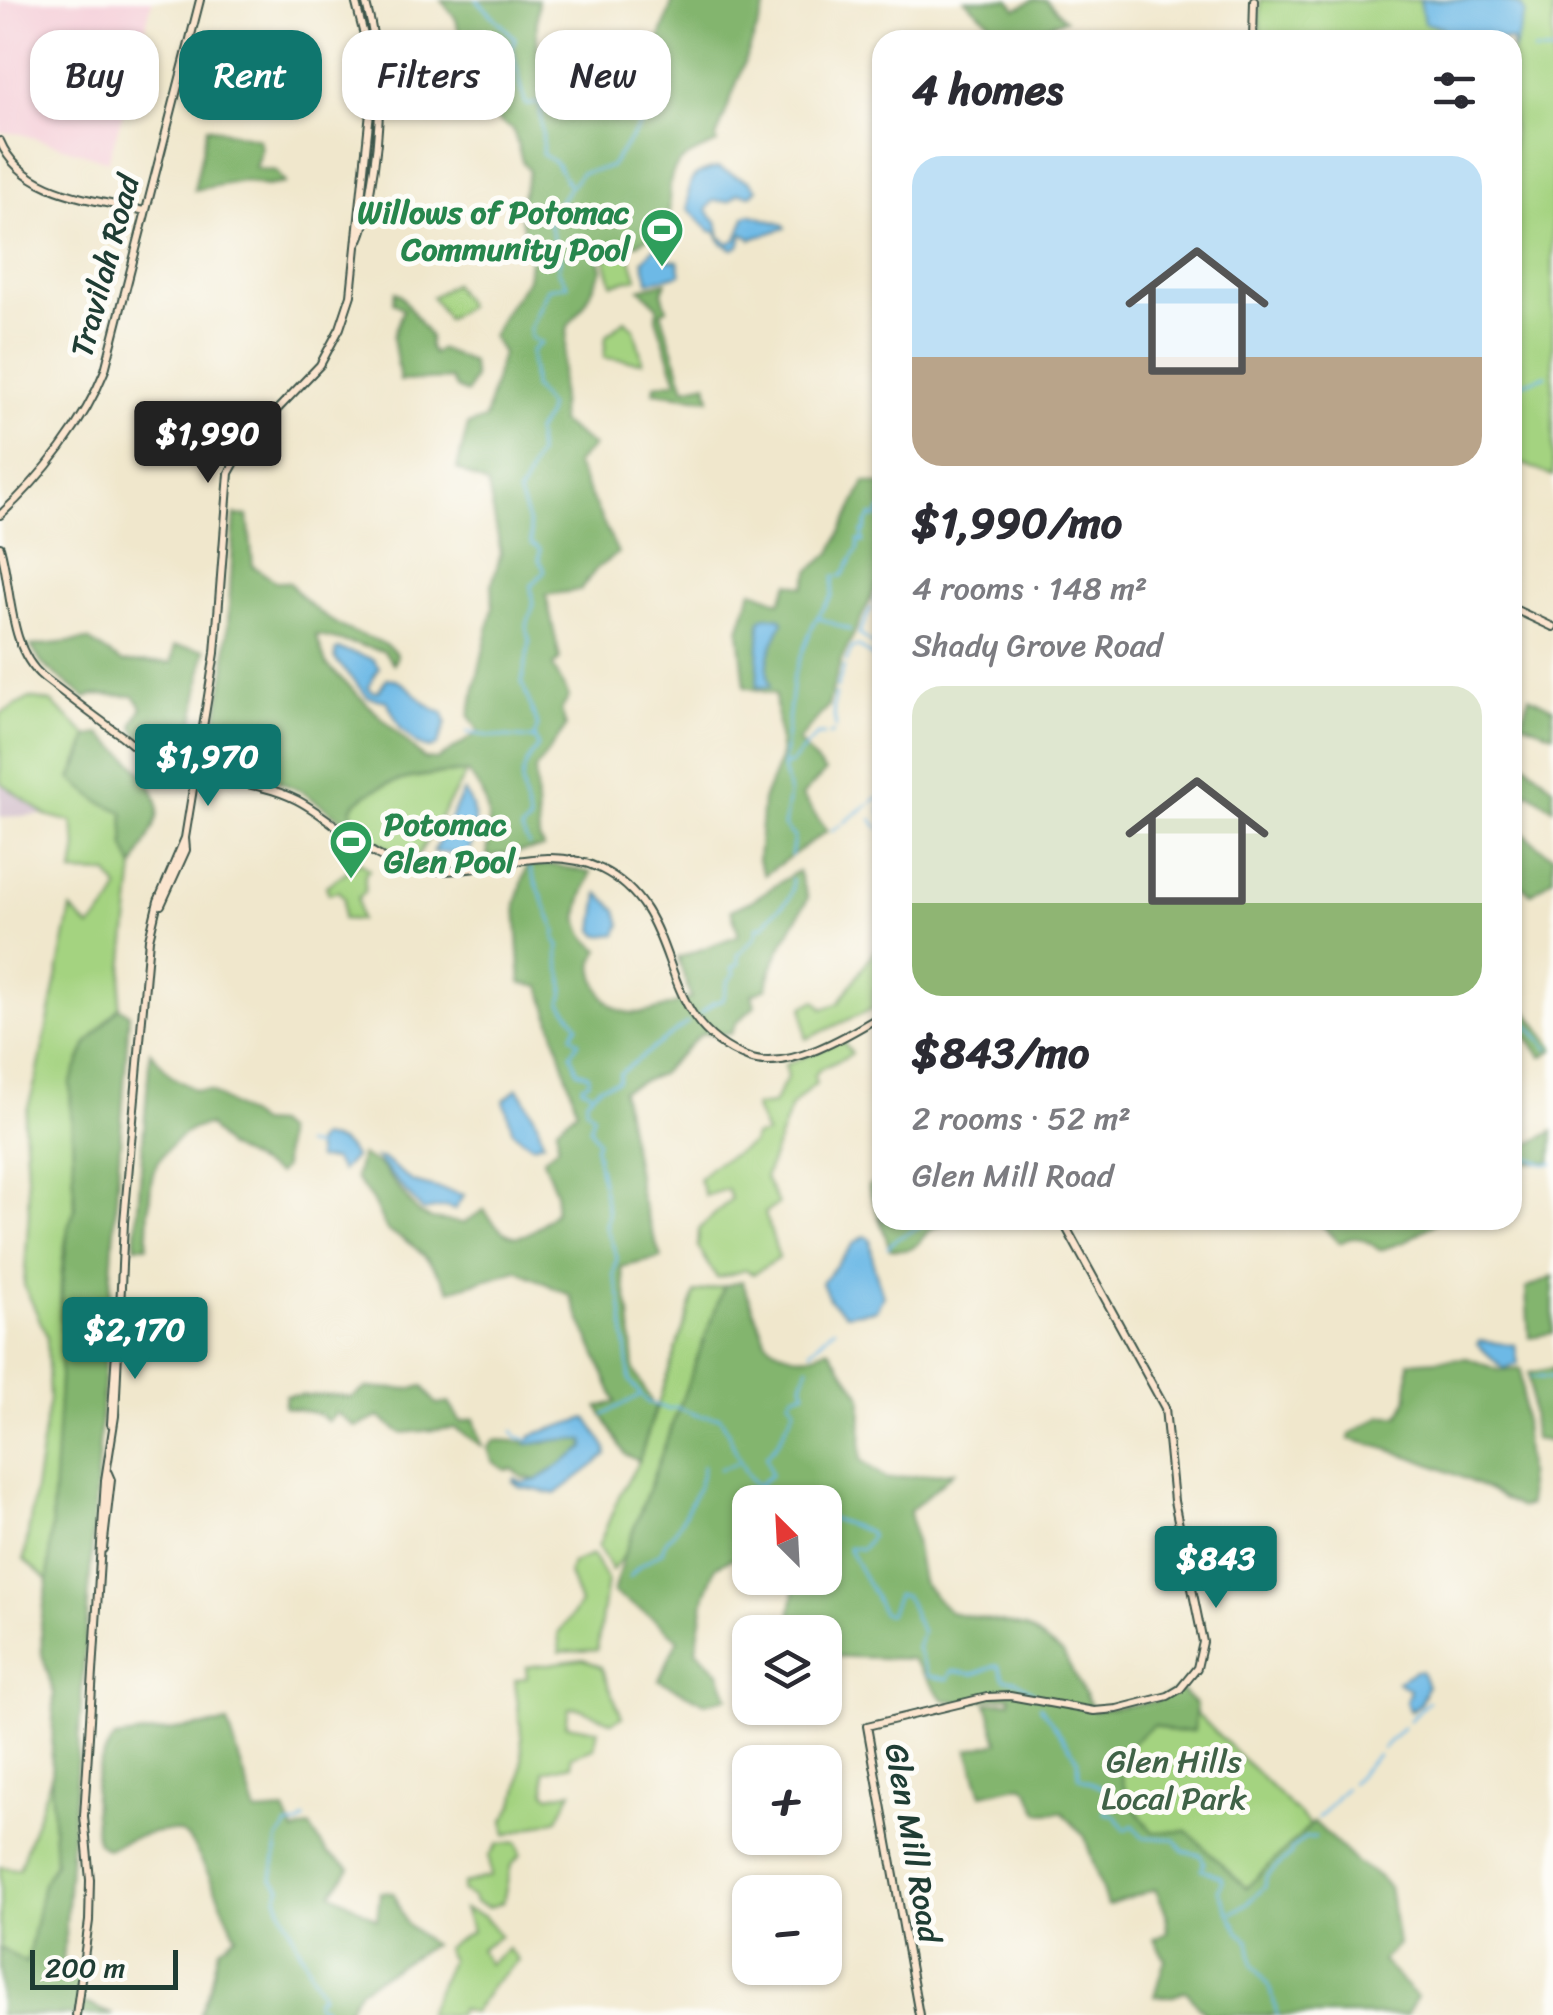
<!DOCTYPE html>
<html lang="en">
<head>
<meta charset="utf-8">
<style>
  body { margin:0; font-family:Sriracha,sans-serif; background:#f2f2f3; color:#2b2b33; height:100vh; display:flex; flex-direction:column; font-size:38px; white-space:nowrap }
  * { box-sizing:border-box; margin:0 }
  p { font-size:32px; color:#7c7c81 }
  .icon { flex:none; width:55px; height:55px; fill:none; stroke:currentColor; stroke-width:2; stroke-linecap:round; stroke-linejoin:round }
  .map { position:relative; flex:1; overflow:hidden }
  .side { position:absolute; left:872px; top:30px; width:650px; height:1200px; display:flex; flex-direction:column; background:#fff; border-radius:30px; box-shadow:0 2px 8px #0004 }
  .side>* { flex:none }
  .top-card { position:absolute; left:30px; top:30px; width:692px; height:90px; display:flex; gap:20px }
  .needle { width:65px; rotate:336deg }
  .buttons { position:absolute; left:732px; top:1485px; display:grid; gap:20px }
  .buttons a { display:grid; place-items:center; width:110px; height:110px; border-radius:20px; background:#fff; box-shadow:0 2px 8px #0004; font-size:50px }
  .scale { position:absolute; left:30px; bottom:25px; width:148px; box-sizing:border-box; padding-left:10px; border:5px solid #1f3d34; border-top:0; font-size:28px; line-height:35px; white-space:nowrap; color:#1f3d34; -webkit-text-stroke:8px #fdfcf7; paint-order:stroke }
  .price { position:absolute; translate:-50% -85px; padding:0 22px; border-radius:10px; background:#0f766e; color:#fff; font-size:32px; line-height:65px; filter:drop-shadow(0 2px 5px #0008) }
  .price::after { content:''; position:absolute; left:50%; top:60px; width:30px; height:22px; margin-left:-15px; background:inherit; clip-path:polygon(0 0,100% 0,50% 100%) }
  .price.on { background:#222; color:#fff }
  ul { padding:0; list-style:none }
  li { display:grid; align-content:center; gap:20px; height:530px; padding:0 40px }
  li span { display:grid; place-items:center; height:310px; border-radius:30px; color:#555 }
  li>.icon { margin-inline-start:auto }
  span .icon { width:180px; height:180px; fill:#fffc; stroke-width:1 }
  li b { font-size:42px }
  h2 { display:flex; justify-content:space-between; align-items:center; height:120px; padding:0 40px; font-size:42px }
  .tag { padding:0 35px; border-radius:30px; background:#fff; box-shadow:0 2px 8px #0004; font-size:35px; line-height:90px }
  .tag.on { background:#0f766e; color:#fff }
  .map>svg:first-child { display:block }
</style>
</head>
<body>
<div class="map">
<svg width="1553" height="2015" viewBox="0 0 1553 2015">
  <rect width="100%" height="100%" fill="#fdfcf7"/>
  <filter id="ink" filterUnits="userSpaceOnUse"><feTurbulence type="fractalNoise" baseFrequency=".01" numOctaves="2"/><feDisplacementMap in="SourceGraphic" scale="20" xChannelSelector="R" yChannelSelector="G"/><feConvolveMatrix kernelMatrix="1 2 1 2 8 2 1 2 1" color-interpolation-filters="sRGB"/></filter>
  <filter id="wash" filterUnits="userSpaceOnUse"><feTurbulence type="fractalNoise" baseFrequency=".0048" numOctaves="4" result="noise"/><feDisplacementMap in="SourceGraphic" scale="40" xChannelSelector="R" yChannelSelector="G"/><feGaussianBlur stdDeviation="2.25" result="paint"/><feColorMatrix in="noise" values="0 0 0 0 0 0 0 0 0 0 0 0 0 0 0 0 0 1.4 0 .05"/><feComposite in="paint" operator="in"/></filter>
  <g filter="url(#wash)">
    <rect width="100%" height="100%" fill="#f0e7cc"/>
    <!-- built -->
    <path fill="#f5cfd9" d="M0,0H152L136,70L108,161L21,134L0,132Z"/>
    <!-- industrial -->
    <path fill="#d1bdcb" d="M0,782L27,802L46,815L0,817Z"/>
    <!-- green -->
    <path fill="#a4d380" stroke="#62885a" stroke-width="2.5" d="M1260,0H1553V476L1513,460L1512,40H1260Z
      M629,252L637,278L612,284L605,258Z
      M453,284L467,306L447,319L432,297Z
      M625,320L634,329L643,362L604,358L606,336Z
      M30,698L51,702L88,736L71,779L123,812L125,847L134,868L119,1007L87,1044L70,1084L75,1209C54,1260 62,1324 60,1378C58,1446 52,1513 48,1580L24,1560L49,1399L47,1336L24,1285L29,1211L24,1121L37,1076L71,909L90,928L112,903L119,889L108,874L73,873L77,846L72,822L46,815L0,782V714Z
      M467,772L417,857C388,852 368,837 344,821L352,820V807C379,777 429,775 467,772Z
      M360,862L369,870L365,874V892L358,898L360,920L343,919L344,898L338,891L329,894L326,886Z
      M882,939V968L879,972L882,981L873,991L872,1009L806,1039L803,1007L816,1000L823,1009L839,1003Z
      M842,1040L852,1054L820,1069L814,1076L816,1083L791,1106L765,1178L778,1204L765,1213L779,1258L753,1274L745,1270L717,1278L698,1247L699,1229L731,1199L727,1189L705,1196L699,1179L710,1167L752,1144L754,1136L766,1134L754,1106L773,1104L788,1076L785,1065Z
      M724,1286L624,1555L612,1570L598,1547L619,1496L639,1461L695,1293Z
      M592,1555L607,1580L597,1650L560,1652L558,1634L580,1604L569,1574L572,1563Z
      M583,1659L601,1667L622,1717L612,1722L578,1708H569L566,1725L598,1730L594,1748L571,1756L572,1765L544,1771L546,1793L550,1796L572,1791L558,1819L506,1835L504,1820C534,1780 519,1725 515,1680L527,1677L526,1667Z
      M1184,1701L1319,1834L1280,2015H1206L1186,1991L1173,1996L1165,1959L1154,1939L1167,1933L1165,1887L1063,1712Z
      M51,1777L55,1863L43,1884L27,1964L0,1948V1867L19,1869Z
      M517,1842L521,1854L511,1865L503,1902L488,1908L475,1903L473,1897L462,1891L463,1884L491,1876L489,1856L498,1844Z
      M464,1909L484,1916L500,1936L480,1949L488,1964L508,1949L518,1961L493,1984L473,2013L460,2009L457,2015H426L450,1961L445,1948L472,1931Z"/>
    <!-- forest -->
    <path fill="#83b56e" stroke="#517951" stroke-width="2.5" d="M441,0H538C535,33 534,76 566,95C573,100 582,98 589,102C598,107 606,116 615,121C632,101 638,85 632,59L641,48L657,47L673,0H768L716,138L717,143C666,163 668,171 670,224L637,244L598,254L602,269L585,304L568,326L561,378L560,422L593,446L575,464L618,553L597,568L580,590L546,595L560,659L553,666L569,697L561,710L566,727L535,770L539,838L543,848L487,857C491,825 491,797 467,772C430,774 378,777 352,807V820L344,821L301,791L267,777L209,766L225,669L235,515L248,516L253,566L276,582H289C305,603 322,617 346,629C365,638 384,639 397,655L394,664L383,651L316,635L326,664L424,759L437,760L479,732L469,716L493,607L492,584L501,553L488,485L457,469L468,425L485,419L502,353L492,337L504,313L528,279L530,260L519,208L529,171L522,161L513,129C475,115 488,81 489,50L472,39L460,38L456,19Z
      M965,0H1010L1016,9L1034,0H1046L1065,19L1010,40Z
      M207,127L259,139L261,149L255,168L276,171L285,183L266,186L243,181L194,190Z
      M666,282L662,292L667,309L661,312L685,388L707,383L710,399L654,392L655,385L677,381L656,318L658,306L640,289Z
      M395,292L400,294L430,337L429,346L433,354L440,349L471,362L474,377L467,393L456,388L451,379L400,381L393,337L403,309L393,302Z
      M865,482L882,485V575L841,661L828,706L798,741L825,772L802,796L827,831L764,875L758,861L763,800L781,757L775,694L745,687L739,630L752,590L780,602L789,583L804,587L810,570L831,553Z
      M88,640L122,662L172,663L174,646L205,649L188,761C167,762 141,746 133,726L142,707L134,696L93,695L86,698L42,664L31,646Z
      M1529,696L1553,708V734L1522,722Z
      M100,734C124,753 170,789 155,824C149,839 140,853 134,868L125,847L123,812L100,802L71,779L82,757L88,736Z
      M1526,763L1553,787V808L1528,791L1513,824L1547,853L1553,855V877L1531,894L1512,876L1513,766Z
      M554,865L591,873C580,906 566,926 600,950C592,959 592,968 596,980C612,1031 654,1011 691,998L678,958L739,935L731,910L751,901L798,871L808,898C793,927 772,956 767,988L752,994L755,1006L736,1023L731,1034L702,1033L660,1074L622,1090L641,1198L661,1258L621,1267L630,1313L634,1370L655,1409L639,1461L625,1454L598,1407L616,1402L570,1295L517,1270L450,1290C433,1264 417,1243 387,1231L372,1200L355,1178L361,1155L381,1166L418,1213L431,1219L463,1223L484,1210C510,1247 524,1242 555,1212L556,1192L543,1159L558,1146L557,1127L577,1110L541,987L521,983L516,904L527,866Z
      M1523,1006L1553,1046V1050L1542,1057L1513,1021V1010Z
      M119,1007L129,1014L63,1964L83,1965L78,2008L85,2003L113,2015H0V1948L27,1963L43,1884L55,1863L51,1777L54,1694L42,1654L41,1623L48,1580L60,1382L62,1284L68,1227L75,1209L70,1084L87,1044Z
      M150,1051L171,1076L195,1090L210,1091L259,1123L275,1124L284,1132L283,1168L277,1174L225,1146L208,1125C187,1126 164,1149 155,1168C148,1181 149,1229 147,1246H135Z
      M1553,1131L1551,1163C1537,1160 1524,1164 1513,1163L1514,1153Z
      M882,1177V1220L950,1222C942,1225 932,1228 926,1234C913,1250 912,1252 890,1249L868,1186Z
      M1317,1220H1440L1404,1242L1379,1250C1366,1239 1355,1233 1340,1243Z
      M1553,1276V1333L1529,1337L1526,1289Z
      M742,1281L766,1341C786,1358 806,1361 828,1348L862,1397L861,1460L886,1479L954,1472L910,1511L922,1582L949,1612L1025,1627L1063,1654L1094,1711L1155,1701L1180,1689L1196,1705L1194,1731L1173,1732L1154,1725C1101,1759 1120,1792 1153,1832L1187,1831L1246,1888L1314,1822L1358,1864L1378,1876L1389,1887L1398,1944L1382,1961L1417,1997L1406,2015H1207L1186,1991L1173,1996H1154L1165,1959L1154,1939L1167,1933V1915L1155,1889L1107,1906L1085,1837L1062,1812L1038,1813L1029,1790L1022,1785L982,1794L968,1750L998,1742L987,1703L1010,1701V1696L963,1702L944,1700L912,1659L825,1656V1632H788L796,1578H825V1502H750V1550L716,1566L705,1595L696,1650L719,1672L728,1697L705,1703L659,1680L678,1639L649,1615L613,1593L624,1555L724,1286Z
      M1467,1358L1501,1371L1521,1369L1529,1505L1521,1508C1467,1477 1411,1453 1349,1439L1351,1434L1382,1416H1399L1408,1397L1409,1362Z
      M1553,1368V1442L1534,1439L1529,1373Z
      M423,1386L436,1404L449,1403L461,1422L474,1419L482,1446L455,1428L401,1433L379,1417L356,1427L337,1413L327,1421L319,1414L284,1407L286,1395C308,1397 331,1392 351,1398L366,1388L412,1389Z
      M565,1436L585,1441V1449L537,1480L522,1477L513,1469L505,1470L492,1461L488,1448L495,1440L545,1443Z
      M228,1723L256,1813L285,1811L294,1832L310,1827L327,1853L350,1868L332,1893L377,1919L380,1892L393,1893L406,1923L432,1945L360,1989L344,2015H199L210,1988L219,1949L236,1935C226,1915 198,1845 184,1835C168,1823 123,1841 107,1849L97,1843C91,1807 91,1766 115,1738Z"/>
    <!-- water -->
    <path fill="#6db9e6" stroke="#467b8d" stroke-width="2.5" d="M1420,0H1499L1521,5L1525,13L1513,51L1512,40H1450L1442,27L1424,23Z
      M562,59L618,66C625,81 619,97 603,103C587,88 573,92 555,78L553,60Z
      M718,168L749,181L757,189L751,195L738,193L730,201H713L707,209L711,217L717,221L720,237L729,243L737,239L745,217L750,214L784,225L785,228L751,239L743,233L739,246L733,249L722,243L716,232L710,231L688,209C689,181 687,174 718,168Z
      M667,244V260L678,261L681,274L649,282L643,260L654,248Z
      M767,616L781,618L783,622C772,645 763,661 770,687H757L760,620Z
      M339,649L373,659L379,668L368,687L373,692L379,691L387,678C411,680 419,706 443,713L446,723L437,746L429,749L417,744L401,729L387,701L368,697L335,659L336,650Z
      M464,791C478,812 478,833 467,855L433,852Z
      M599,893L617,910L621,925L617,934L599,936L594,930Z
      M518,1088L537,1120L543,1142L532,1145L513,1132L504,1100Z
      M319,1138C337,1140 344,1141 354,1157L341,1171L333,1160L317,1159L315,1145Z
      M376,1158H382L413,1182L464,1195L454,1210L447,1207L423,1211Z
      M865,1236L870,1239L874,1267L883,1296L876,1310L846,1314L830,1301L822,1283L854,1243Z
      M1479,1341L1515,1345L1518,1364L1504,1369L1477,1344Z
      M587,1418L606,1447L607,1455L556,1494L520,1487L513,1481L515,1478L522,1483L537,1480L585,1448V1441C563,1436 549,1443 527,1444L532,1435Z
      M1415,1671H1421L1427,1686L1420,1704L1410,1711L1406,1702L1410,1690L1397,1682Z"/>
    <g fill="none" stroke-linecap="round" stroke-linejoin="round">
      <!-- stream -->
      <path stroke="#6db9e6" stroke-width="2.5" d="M477,0L515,38L512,49L526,105L542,103C537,121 546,136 542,154L556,163L570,187
        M1534,52H1553
        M1512,387L1546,375
        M874,603L882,585
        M871,608L859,634L879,649
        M819,618L850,630
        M846,662L852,648L858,646L882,664
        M837,688L844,667
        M836,694L833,707L836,728
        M467,732C490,738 511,737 534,739
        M829,735L833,733
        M784,766L791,763L817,735H824
        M872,802L879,797
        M882,806L880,809L882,816
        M872,819L879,829
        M845,822L869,804
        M832,831L841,825
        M529,845L521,830L530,822C523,790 513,776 538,747L534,736L538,727L522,682L530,642L526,628L533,607L531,586L545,571L539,560L540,549L531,544C532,527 524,510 518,493C530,483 527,467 538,455L536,431L547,415L548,407L533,387L531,351L541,343L531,338L530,329L548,288L568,285L558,271L560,259L547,217L581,173L610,167L642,123
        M791,856L794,837L784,826L789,794L783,767L793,677L814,622L832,596L834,576H842C850,566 850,559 858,550V540L863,542L862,531L865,532L866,524L872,515L876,518L882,509
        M530,868L556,931L555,939L559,946C555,966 570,982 561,1002L578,1025L571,1036L579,1042L571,1053L577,1071L589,1075V1082L582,1085V1088L592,1092
        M700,1014L713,1003L723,1000L728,981L735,973L732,968L739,963L738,955L756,936L758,926H764C776,902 794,909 792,879
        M1512,1017L1527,1024L1549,1049
        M687,1023L620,1073L618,1081L600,1086L586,1100V1108L593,1115L590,1128L598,1141L595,1147L608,1213L606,1227L617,1257L614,1275L621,1300L630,1381L648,1403L668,1409L676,1407L699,1416L720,1417C738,1445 741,1495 782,1492L787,1502
        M304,1145L315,1147
        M1512,1165L1526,1157L1545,1164H1553
        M888,1247L896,1239L933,1220
        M811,1350L834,1328
        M1531,1377L1553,1378
        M604,1414L641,1395
        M513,1431L517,1437L530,1440
        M720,1469L737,1463
        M759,1484L771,1475L766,1456C780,1444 786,1425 795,1408L790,1400L792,1396L805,1391L802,1384L808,1366
        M825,1510L830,1514V1518L869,1532L871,1536L862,1549L848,1547C859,1571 873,1589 882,1613L889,1614L897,1595L905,1596C912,1606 912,1617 922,1631L917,1648L928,1676L948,1679L952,1671L974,1674L998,1665L1004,1679L1016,1680L1037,1695
        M629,1578L638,1567L662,1552C664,1539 673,1536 679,1525C688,1507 701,1487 703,1466
        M1040,1706L1078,1759L1079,1777L1109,1791L1105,1813L1115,1815L1125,1830L1133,1825L1143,1837L1175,1839L1183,1851L1201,1855L1204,1863L1201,1869L1221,1877L1223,1881L1218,1890L1239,1932L1249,1940L1253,1964L1271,1989L1277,2015
        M1409,1721L1428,1701
        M1382,1749L1403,1727
        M1351,1783L1377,1755
        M1318,1818L1345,1788
        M305,1819L298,1825L288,1826L278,1839L272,1879L281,1888L277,1897C289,1930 307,1963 322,1996L317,1998L316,2004L323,2007L326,2015
        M1233,1912C1245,1906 1254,1897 1265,1887L1266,1877L1291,1854V1850L1305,1838L1315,1837"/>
    </g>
  </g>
  <g filter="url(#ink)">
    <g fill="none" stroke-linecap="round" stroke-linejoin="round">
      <defs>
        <path id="secondary" d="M1253,40L1254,0
          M0,141C23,196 94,199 145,211
          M357,244C366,228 367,210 370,192C382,126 384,65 365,0
          M0,515C42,477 84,423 105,370L200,0
          M0,547C12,588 8,648 43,677C69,697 95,717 122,736C135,746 149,761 165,766C208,782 256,779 297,800C341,823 369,863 422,870C483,878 541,840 601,869C690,913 649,1021 749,1058C788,1072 849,1035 882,1015
          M1512,608L1553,627
          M161,905L186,850L185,838L215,653L229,473L247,441L320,365L340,328L351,295L371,102L366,43L355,0
          M111,1424L118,1322
          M103,1549L111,1480L108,1473
          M76,2015L89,1921L90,1880L84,1816L105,1480L115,1416L124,1222L149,939L158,901L185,838
          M919,2015L867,1726L987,1697L1010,1696L1094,1711L1117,1709L1168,1696L1180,1689L1197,1668L1203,1642L1174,1501L1165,1408L1062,1220"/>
      </defs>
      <!-- secondary casing -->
      <use href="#secondary" stroke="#3e564b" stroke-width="10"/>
      <!-- secondary -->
      <use href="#secondary" stroke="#fbe5cf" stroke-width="6"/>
    </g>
  </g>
  <!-- icons -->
  <defs>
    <symbol id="stadium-pin" viewBox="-11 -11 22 30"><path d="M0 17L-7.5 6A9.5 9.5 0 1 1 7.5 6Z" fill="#2e9e5b" stroke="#fdfcf7"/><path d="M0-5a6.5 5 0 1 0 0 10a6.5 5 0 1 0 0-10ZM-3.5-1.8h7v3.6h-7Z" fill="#fff"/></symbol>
  </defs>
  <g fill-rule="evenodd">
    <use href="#stadium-pin" x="637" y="205" width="50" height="68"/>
    <use href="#stadium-pin" x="326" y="817" width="50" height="68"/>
  </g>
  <g text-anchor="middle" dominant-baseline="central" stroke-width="10" stroke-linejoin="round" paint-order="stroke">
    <!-- leisure labels -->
    <g font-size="32" font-weight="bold" fill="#27864d" stroke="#fdfcf7" text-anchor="end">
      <text x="630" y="212">Willows of Potomac<tspan x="630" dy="37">Community Pool</tspan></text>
      <text x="384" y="824" text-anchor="start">Potomac<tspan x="384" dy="37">Glen Pool</tspan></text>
    </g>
    <!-- street labels -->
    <g font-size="32" fill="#1f3d34" stroke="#fdfcf7">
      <text transform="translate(105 266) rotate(-75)">Travilah Road</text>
      <text transform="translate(913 1843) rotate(80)">Glen Mill Road</text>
    </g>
    <!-- park labels -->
    <g font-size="32" fill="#406247" stroke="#fdfcf7">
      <text x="1174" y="1761">Glen Hills<tspan x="1174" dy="37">Local Park</tspan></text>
    </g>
  </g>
</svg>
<div class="buttons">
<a><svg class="needle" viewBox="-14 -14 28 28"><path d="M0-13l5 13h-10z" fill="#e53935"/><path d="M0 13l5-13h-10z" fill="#7c7c81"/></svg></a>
<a><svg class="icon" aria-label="layers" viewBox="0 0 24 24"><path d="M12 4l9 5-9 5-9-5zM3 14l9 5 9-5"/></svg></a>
<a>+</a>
<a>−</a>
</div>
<div class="scale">200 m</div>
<b class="price on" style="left:208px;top:486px">$1,990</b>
<b class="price" style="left:208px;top:809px">$1,970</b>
<b class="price" style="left:135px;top:1382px">$2,170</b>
<b class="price" style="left:1216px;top:1611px">$843</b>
<div class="top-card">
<a class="tag">Buy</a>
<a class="tag on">Rent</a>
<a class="tag">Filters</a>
<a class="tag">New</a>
</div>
<section class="side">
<h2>4 homes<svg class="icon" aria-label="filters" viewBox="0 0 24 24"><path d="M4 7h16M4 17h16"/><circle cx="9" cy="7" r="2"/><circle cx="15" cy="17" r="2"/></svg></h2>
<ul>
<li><span style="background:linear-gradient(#bfe0f5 65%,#b9a48a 0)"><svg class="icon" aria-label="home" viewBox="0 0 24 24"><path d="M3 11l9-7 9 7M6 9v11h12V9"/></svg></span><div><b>$1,990/mo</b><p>4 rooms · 148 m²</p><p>Shady Grove Road</p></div></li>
<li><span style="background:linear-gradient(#dfe7d0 70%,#8fb573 0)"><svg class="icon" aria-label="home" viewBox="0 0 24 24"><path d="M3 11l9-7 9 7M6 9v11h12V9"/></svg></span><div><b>$843/mo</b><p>2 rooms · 52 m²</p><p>Glen Mill Road</p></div></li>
</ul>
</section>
</div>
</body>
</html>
